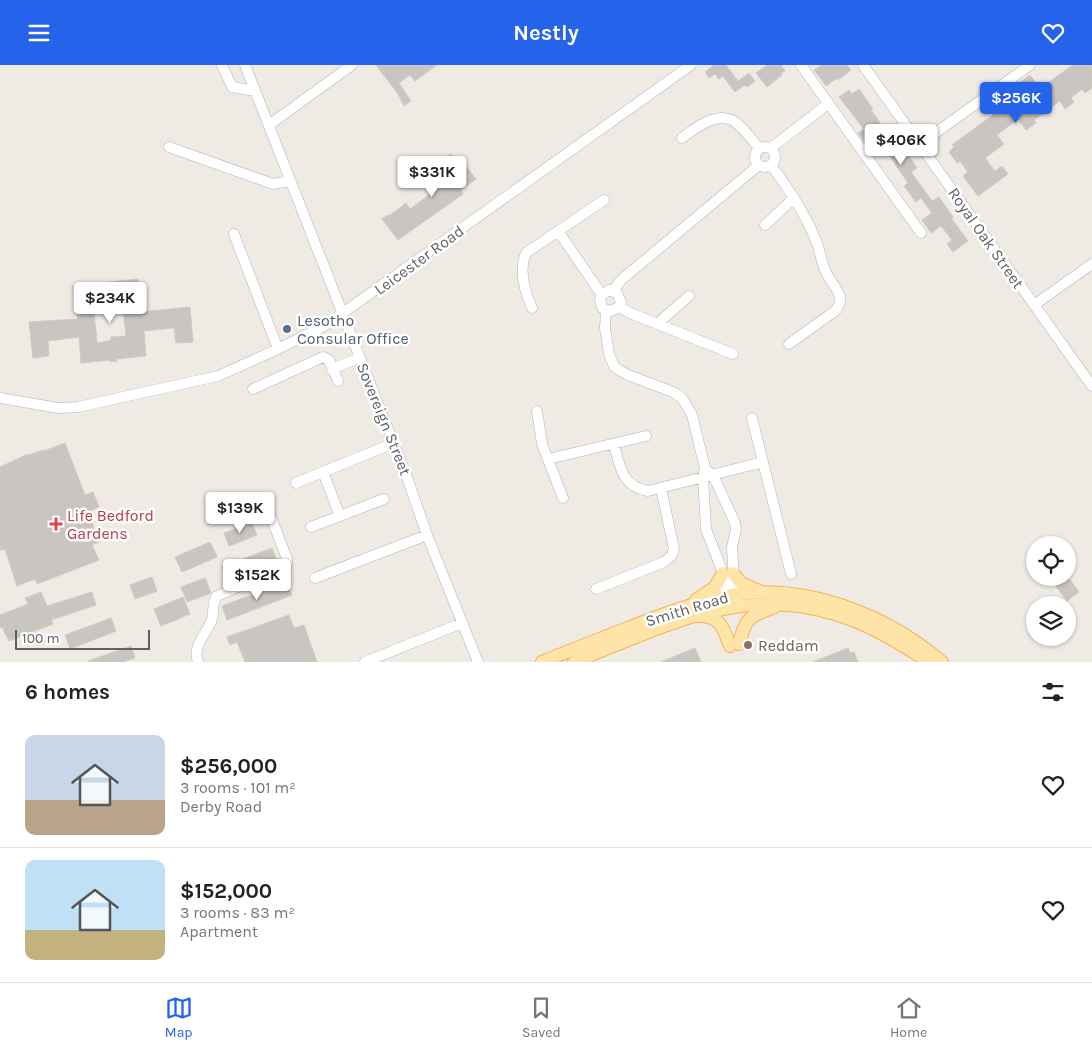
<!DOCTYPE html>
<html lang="en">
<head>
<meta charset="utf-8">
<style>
  body { margin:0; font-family:Karla,sans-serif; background:#f2f2f2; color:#222; height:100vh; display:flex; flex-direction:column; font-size:19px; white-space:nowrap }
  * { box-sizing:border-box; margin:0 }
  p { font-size:16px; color:#767676 }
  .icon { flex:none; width:28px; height:28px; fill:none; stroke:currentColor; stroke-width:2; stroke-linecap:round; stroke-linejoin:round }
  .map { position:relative; height:597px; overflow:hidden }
  .sheet { display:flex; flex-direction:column; background:#fff; flex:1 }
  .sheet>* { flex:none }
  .controls { position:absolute; left:1026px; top:471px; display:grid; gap:10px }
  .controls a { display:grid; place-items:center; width:50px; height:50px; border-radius:50%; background:#fff; box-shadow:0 1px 4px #0004; font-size:25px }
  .scale { position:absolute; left:15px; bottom:12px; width:135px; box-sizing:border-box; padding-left:5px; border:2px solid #5c6164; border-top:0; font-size:14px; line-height:18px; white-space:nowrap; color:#5c6164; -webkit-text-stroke:4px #fff; paint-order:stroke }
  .price { position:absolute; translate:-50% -42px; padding:0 11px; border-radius:5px; background:#fff; color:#222; font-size:16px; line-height:32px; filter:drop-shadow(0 1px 2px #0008) }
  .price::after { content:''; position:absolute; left:50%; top:30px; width:15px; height:11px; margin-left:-8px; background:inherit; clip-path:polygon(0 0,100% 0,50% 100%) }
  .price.selected { background:#2563eb; color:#fff }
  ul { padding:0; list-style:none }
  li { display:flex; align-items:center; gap:15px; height:125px; padding:0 25px }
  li+li { border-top:1px solid #e0e0e0 }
  li span { display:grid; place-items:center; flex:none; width:140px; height:100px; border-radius:10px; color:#555 }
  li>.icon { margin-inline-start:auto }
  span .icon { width:60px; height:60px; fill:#fffc; stroke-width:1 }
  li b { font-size:21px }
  h2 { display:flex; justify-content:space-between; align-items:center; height:60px; padding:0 25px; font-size:21px }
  header { display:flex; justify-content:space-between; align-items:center; height:65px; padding:0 25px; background:#2563eb; color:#fff; font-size:22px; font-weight:700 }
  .dock { display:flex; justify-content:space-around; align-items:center; height:70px; border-top:1px solid #e0e0e0; background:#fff; font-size:14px; color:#767676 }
  .dock a { display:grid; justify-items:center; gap:2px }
  .dock .selected { color:#2563eb }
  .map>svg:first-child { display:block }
</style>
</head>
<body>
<header><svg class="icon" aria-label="menu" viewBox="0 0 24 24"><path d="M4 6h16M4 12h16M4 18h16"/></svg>Nestly<svg class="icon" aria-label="heart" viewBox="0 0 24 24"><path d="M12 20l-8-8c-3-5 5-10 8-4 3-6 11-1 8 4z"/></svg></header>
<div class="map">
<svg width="1092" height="597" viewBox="0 0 1092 597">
  <rect width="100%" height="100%" fill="#efeae4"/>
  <!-- building -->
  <path fill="#c9c5c0" stroke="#d3cbc2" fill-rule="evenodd" d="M376,0H437L415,16L410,10L399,18L411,36L404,41L398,29Z
    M714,0H726L738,16L749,8L755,16L747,22L745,20L735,27L723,11L719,14L715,9L709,13L705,7Z
    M767,0H781L785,6L781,8L782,10L767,22L756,8Z
    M821,0H847L851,5L838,15L837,13L826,21L814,5Z
    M1073,0H1092V23L1085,28L1082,24L1071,33L1074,37L1065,44L1060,36L1034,55L1036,58L1026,65L1018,54L997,70L1004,79L985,93L995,106L1002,101L1008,109L978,131L963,111L968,107L960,96L957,98L949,87L954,82L952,80L1005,41L1009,47L1028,32L1019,18L1030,10L1040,23Z
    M859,24L873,44L871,45L888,69L892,66L917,103L911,107L932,136L939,132L953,152L951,153L968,176L953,187L947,179L952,175L941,161L931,168L922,155L932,148L921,133L916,137L904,121L908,118L885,84L875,91L858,68L864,64L839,32L849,25L852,29Z
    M451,89L461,103L465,100L476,114L461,125L463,129L398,175L382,154L388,150L389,151L406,138L410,144L438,123L431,114L440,108L438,105L441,103L437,99Z
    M138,214L141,247L190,242L193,277L176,278L174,263L144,266L146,291L117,294V296L110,297V295L81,298L79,272L48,276L49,291L33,293L29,257L78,254L73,221ZM122,233L126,271L111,272V275L108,276L97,278L93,236Z
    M65,378L85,430L93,427L99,442L88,447L96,468L108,464L111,472L92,480L99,495L37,519L35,514L17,521L5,484L0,485V402L28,389L29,390L43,385L44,386Z
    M252,458L257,470L229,481L224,468Z
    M210,477L217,492L182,507L175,492Z
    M272,483L277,496L227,516L222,502Z
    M152,512L157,526L135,534L130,520Z
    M1049,512H1068L1079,527L1067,536Z
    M205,513L211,528L187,537L181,522Z
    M286,517L292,530L227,555L222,541Z
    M41,527L47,541L92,527L96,540L51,555L53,559L9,576L2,562L0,563V550L28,539L25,533Z
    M183,532L190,549L161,561L154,544Z
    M289,550L294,563L304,560L317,597H245L237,577L230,580L227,572Z
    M111,553L116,566L70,584L65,570Z
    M131,581L135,593L123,597H88V596Z
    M695,583L701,597H661Z
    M848,583L850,588L854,587L858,597H813Z"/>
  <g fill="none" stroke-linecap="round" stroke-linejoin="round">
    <defs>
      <path id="minor" d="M222,0L232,22L255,26
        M245,0L408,415L427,470L478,597
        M801,0L921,168
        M863,0L1092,321
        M269,60L352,0
        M682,73C694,64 715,47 732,55C742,60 751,74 759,83
        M920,79L1030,0
        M755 92a10 10 0 1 1 20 0a10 10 0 1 1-20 0Z
        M169,82L273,119L290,116
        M771,83L828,39
        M771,100C788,123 806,149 816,176C821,187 821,199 827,209C833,222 848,231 835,246L789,279
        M765,160L794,133
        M558,166L602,230L600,234L602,243L611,246L619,242L621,237L617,228L609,225L602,230
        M234,169L278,284
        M613,226L621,215L759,100
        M1034,240L1092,199
        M619,242L630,248L733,289
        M532,243C525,227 518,206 526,188L604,135
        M606,246L605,263L609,289L614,301L619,305L628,310L673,327L682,333L692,350L705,403L703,413L706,464L723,508L727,539
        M657,259L689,231
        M332,304L359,293
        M253,324L323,292L329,295L338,316
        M0,333L58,343L78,342L218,311L278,284L326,260L691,0
        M537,346L542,379L563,433
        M752,353L791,509
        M614,379C620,401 621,421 648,426L763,397
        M548,394L646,371
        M323,407L340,451
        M709,407L713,410L735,458L736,464L732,482L735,536
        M296,418L394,378
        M311,462L384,434
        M315,513L427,470
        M596,524L664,497L672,490L674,484L661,423
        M198,597C192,582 205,570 211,557C215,548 211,538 217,531L283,503L287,499V494L271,452
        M365,597L462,558"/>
      <path id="major" d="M733,508L741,518L759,526
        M696,535L715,522L723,508
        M699,551C721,551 723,563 730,581
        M739,579C746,552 749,551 775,542
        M542,597C578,582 615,568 651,554C678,544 704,535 731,530C806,518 885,549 942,597
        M574,597C679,555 761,510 873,564C892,574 911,584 928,597"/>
    </defs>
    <!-- minor casing -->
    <use href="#minor" stroke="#b1b5b9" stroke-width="11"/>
    <!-- major casing -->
    <use href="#major" stroke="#f4b157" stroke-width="14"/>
    <!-- minor -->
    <use href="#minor" stroke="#fff" stroke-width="10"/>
    <!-- major -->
    <use href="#major" stroke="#ffe4a8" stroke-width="12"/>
  </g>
  <!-- markers -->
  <circle fill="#5c6f8a" stroke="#fff" stroke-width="2" cx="287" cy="264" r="5"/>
  <path fill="#e0444e" stroke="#fff" stroke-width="2" d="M53.5 451.5h5v5h5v5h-5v5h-5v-5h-5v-5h5z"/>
  <circle fill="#8d6e63" stroke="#fff" stroke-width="2" cx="748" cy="580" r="5"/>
  <g text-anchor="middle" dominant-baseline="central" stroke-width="5" stroke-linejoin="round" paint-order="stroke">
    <!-- street labels -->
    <g font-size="16" fill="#5c6164" stroke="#fff">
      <text transform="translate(986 173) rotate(55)">Royal Oak Street</text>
      <text transform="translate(419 195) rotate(-36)">Leicester Road</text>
      <text transform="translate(384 354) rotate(68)">Sovereign Street</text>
      <text transform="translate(687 544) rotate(-17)">Smith Road</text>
    </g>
    <!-- service labels -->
    <g font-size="16" fill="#4e5e75" stroke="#fff" text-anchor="start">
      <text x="297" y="255">Lesotho<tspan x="297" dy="18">Consular Office</tspan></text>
    </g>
    <!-- health labels -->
    <g font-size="16" fill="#be3a42" stroke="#fff" text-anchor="start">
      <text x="67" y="450">Life Bedford<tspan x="67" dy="18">Gardens</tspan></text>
    </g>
    <!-- education labels -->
    <g font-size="16" fill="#785e54" stroke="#fff" text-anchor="start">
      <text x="758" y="580">Reddam</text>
    </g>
  </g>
</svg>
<div class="controls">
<a><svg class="icon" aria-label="locate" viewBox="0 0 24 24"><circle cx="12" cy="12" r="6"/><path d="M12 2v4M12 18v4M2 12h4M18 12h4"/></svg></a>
<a><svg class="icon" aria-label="layers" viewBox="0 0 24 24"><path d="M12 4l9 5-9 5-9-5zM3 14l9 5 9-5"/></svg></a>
</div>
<div class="scale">100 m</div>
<b class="price selected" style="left:1016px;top:59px">$256K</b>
<b class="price" style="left:901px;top:101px">$406K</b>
<b class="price" style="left:432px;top:133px">$331K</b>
<b class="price" style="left:110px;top:259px">$234K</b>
<b class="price" style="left:240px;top:469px">$139K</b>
<b class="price" style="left:257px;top:536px">$152K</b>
</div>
<section class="sheet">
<h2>6 homes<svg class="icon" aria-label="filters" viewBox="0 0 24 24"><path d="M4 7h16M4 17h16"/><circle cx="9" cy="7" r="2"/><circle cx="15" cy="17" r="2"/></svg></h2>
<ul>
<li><span style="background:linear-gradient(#c9d6e8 65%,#b9a48a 0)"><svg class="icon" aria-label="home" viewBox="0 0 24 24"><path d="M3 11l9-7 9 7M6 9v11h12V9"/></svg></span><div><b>$256,000</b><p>3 rooms · 101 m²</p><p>Derby Road</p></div><svg class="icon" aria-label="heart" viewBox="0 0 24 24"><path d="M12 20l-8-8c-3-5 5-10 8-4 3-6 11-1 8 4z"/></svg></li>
<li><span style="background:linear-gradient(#bfe0f5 70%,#c2b280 0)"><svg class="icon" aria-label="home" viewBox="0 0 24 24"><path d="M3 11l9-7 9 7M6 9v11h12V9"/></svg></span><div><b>$152,000</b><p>3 rooms · 83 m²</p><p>Apartment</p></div><svg class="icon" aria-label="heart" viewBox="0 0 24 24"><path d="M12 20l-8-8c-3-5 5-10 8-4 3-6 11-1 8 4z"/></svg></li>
</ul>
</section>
<nav class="dock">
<a class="selected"><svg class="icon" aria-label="map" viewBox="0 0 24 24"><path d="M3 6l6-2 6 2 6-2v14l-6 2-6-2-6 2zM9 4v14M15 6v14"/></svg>Map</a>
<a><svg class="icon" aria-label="saved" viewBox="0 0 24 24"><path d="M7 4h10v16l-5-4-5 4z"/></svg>Saved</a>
<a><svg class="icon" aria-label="home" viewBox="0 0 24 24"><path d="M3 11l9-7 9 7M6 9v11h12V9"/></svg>Home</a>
</nav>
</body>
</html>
